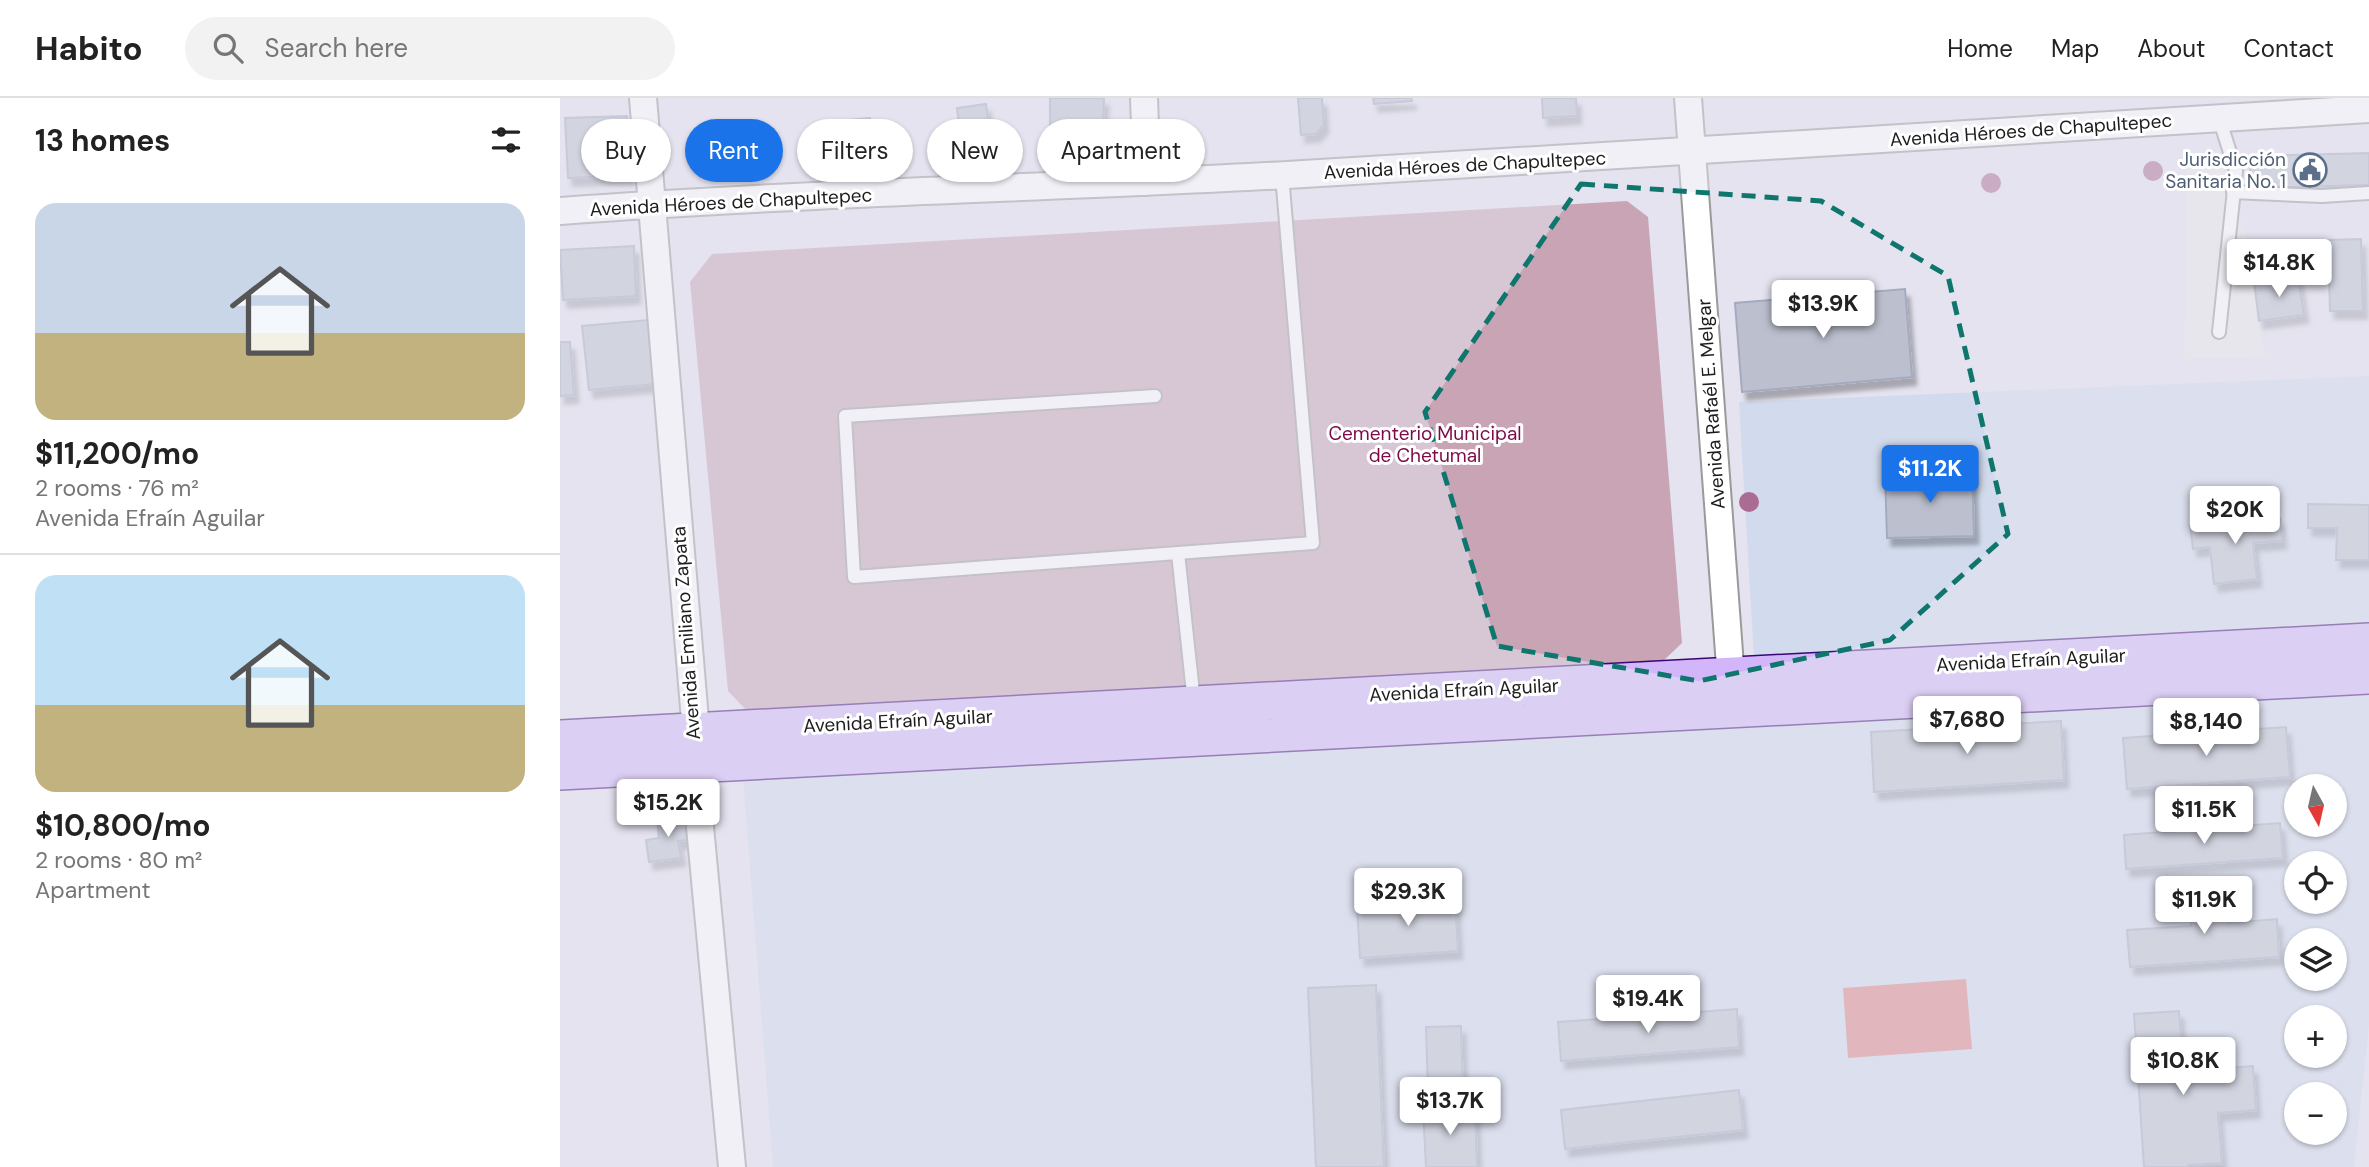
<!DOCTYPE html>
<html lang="en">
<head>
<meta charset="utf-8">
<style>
  body { margin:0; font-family:"DM Sans",sans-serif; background:#f2f2f2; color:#222; height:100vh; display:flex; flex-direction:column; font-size:26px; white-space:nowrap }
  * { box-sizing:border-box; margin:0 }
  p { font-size:23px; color:#767676 }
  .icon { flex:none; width:38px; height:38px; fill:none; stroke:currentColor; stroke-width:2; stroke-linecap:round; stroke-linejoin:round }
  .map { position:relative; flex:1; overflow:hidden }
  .sheet { display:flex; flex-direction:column; background:#fff; width:560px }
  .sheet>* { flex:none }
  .banner { position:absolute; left:21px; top:21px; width:665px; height:63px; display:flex; gap:14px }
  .needle { width:46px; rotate:172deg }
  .buttons { position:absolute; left:1724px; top:676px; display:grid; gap:14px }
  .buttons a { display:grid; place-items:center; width:63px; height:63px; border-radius:50%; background:#fff; box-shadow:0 2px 5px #0004; font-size:35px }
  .price { position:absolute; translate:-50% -60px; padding:0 16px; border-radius:7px; background:#fff; color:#222; font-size:23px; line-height:46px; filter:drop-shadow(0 2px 4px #0008) }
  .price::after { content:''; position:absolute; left:50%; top:42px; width:21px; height:16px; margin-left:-10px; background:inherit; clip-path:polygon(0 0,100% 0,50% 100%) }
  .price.current { background:#1a73e8; color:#fff }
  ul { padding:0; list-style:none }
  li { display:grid; align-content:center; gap:14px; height:371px; padding:0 35px }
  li+li { border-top:2px solid #e0e0e0 }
  li span { display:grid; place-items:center; height:217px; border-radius:21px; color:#555 }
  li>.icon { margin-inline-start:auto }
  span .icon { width:126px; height:126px; fill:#fffc; stroke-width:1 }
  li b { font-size:30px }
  h2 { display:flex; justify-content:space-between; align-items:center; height:84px; padding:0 35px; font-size:30px }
  .chip { padding:0 24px; border-radius:32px; background:#fff; box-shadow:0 2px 5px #0004; font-size:24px; line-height:63px }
  .chip.current { background:#1a73e8; color:#fff }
  header { display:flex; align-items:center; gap:42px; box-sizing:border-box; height:98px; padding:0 35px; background:#fff; border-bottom:2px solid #e0e0e0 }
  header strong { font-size:33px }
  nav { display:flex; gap:38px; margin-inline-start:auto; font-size:24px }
  .search { width:490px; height:63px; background:#f2f2f2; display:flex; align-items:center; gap:18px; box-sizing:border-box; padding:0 24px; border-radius:38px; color:#767676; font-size:26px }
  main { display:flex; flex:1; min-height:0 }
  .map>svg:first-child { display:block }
</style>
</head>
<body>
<header>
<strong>Habito</strong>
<div class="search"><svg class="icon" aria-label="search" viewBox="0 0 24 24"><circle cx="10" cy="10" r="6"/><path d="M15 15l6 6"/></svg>Search here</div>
<nav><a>Home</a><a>Map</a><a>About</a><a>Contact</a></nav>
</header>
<main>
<section class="sheet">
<h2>13 homes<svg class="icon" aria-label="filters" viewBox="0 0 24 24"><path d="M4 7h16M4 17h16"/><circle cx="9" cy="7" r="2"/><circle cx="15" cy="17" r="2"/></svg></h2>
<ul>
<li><span style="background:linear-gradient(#c9d6e8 60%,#c2b280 0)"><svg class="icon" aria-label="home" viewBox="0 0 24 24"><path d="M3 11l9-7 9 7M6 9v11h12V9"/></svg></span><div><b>$11,200/mo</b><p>2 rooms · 76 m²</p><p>Avenida Efraín Aguilar</p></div></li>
<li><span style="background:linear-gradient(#bfe0f5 60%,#c2b280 0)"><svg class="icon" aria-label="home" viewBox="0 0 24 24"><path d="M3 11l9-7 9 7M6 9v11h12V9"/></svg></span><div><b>$10,800/mo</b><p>2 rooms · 80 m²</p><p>Apartment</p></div></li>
</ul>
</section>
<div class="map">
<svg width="1809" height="1069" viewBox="0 0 1809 1069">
  <defs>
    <filter id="shadow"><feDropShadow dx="4.5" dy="8" stdDeviation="2" flood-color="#0004"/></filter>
  </defs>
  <rect width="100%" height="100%" fill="#e4e3ef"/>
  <!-- military -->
  <path fill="#d2dbed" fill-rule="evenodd" d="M1809,278V529L1194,560L1179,304Z
    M1809,592V927L1794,1069H213L183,679ZM1736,688H1774V726H1736ZM1736,765H1774V803H1736ZM1736,842H1774V880H1736ZM1736,919H1774V957H1736ZM1736,996H1774V1034H1736Z"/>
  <!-- cemetery -->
  <path fill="#c8a4b5" d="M1067,103L1088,119L1122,545L1101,565L189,615L168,593L130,184L152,156Z"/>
  <!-- pitch -->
  <path fill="#de8081" d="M1406,881L1412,951L1288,960L1283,890Z"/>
  <!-- parking -->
  <path fill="#e9e9e9" d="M1659,60L1689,146L1705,259L1624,261L1627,61Z"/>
  <!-- building -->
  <path fill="#bcc0ce" stroke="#a5aac0" stroke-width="2" filter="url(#shadow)" d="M490,0H544L543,31L490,30Z
    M738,0H762L764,27L756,36L741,37Z
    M813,0H851L852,3L814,6Z
    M982,0H1016L1017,18L983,20Z
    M426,6L432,51L403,55L397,10Z
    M67,18L69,78L8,80L5,20Z
    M310,20L313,52L282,55L278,23Z
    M1809,55V87L1691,90L1690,58Z
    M1801,141L1803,213H1770L1768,142Z
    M74,148L76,198L3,202L0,152Z
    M1738,178L1744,217L1699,223L1694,184Z
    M1345,191L1352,279L1182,294L1175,205Z
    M88,222L94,286L29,292L22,228Z
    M0,244H10L14,297L0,298Z
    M1412,373L1414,438L1327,440L1325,375Z
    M1748,406L1809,407V462H1776L1777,430H1748Z
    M1720,420L1722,443L1693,445L1697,481L1654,486L1650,449L1633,451L1630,427Z
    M1501,623L1504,682L1314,694L1311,634Z
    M1726,629L1730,679L1567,691L1563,640Z
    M125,717L129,742L118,743L121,760L89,764L86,742L99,740L97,721Z
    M1720,725L1723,760L1566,771L1564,737Z
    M1665,789L1668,825L1717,821L1719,859L1570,869L1567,832L1631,828L1628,791Z
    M895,801L898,853L800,860L797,808Z
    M816,887L824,1069H756L748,890Z
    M1177,911L1179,949L1001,963L998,924Z
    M1619,913L1623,973L1693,968L1696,1012L1658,1015L1662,1065L1628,1067V1069H1584L1574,916Z
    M901,928L903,995L868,997L866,929Z
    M1179,992L1183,1032L1005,1051L1001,1012Z
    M915,1007L917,1069H866L863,1010Z"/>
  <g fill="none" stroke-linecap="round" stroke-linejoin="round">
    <defs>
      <path id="service" d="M1659,20L1676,73L1659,234
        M1673,94L1762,98L1809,95
        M595,298L285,318L294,479L753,445L722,77
        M618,455L634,604"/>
      <path id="minor" d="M83,0L136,634L134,665L172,1069
        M584,0L587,84
        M1128,0L1172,595
        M0,113C242,95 485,90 727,77C1088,57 1448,32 1809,11"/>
      <path id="secondary" d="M0,641L1809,544
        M0,673L1809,577"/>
    </defs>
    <!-- service casing -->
    <use href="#service" stroke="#9a9a9a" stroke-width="16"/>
    <!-- minor casing -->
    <use href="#minor" stroke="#9a9a9a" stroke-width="30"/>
    <!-- secondary casing -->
    <use href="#secondary" stroke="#3b0474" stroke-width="40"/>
    <!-- service -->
    <use href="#service" stroke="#fff" stroke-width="12"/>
    <!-- minor -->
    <use href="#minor" stroke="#fff" stroke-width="26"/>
    <!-- secondary -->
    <use href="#secondary" stroke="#d3b6fa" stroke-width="37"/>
  </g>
  <!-- trees -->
  <g fill="#ab6c93">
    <circle cx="1593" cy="73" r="10"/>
    <circle cx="1431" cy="85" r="10"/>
    <circle cx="1189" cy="404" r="10"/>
  </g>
  <!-- marked area -->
  <path d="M0 0H1809V1069H0ZM1021,86L1261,103L1388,178L1448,436L1330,542L1139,583L937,548L865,314Z" fill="#e4e3ef" fill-opacity=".55" fill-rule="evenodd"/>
  <path fill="none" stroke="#0f766e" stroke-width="5" stroke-dasharray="14 9" stroke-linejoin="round" d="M1021,86L1261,103L1388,178L1448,436L1330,542L1139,583L937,548L865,314Z"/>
  <!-- icons -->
  <defs>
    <symbol id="civic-ring" viewBox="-11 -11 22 22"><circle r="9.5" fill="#fff" stroke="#5c6f8a" stroke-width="1.5"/><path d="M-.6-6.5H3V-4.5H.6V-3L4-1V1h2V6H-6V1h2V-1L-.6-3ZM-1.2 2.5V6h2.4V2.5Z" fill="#5c6f8a"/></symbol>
  </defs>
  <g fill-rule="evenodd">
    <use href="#civic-ring" x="1731" y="53" width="38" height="38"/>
  </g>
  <g text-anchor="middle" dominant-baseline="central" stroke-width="6" stroke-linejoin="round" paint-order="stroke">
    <!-- street labels -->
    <g font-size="19" fill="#1d1d1d" stroke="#fff">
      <text transform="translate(1471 32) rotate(-4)">Avenida Héroes de Chapultepec</text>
      <text transform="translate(905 67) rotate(-3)">Avenida Héroes de Chapultepec</text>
      <text transform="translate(171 104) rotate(-3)">Avenida Héroes de Chapultepec</text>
      <text transform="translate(1151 306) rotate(-94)">Avenida Rafaél E. Melgar</text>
      <text transform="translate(126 535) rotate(-94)">Avenida Emiliano Zapata</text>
      <text transform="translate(1471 562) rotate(-3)">Avenida Efraín Aguilar</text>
      <text transform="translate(904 592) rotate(-3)">Avenida Efraín Aguilar</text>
      <text transform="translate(338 623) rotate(-3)">Avenida Efraín Aguilar</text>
    </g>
    <!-- service labels -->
    <g font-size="19" fill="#4e5e75" stroke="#fff" text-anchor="end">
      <text x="1726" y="61">Jurisdicción<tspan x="1726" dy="22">Sanitaria No. 1</tspan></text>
    </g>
    <!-- park labels -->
    <g font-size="19" fill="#7c0b48" stroke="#fff">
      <text x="865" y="335">Cementerio Municipal<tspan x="865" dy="22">de Chetumal</tspan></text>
    </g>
  </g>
</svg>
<div class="buttons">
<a><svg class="needle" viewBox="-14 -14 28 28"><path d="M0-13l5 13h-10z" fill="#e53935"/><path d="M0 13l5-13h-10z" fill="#767676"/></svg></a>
<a><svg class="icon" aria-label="locate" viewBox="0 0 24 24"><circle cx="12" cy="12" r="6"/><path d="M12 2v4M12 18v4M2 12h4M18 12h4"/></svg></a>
<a><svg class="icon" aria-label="layers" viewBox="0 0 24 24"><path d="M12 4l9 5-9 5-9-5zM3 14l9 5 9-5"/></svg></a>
<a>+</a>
<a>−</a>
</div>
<b class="price" style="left:1719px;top:201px">$14.8K</b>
<b class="price" style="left:1263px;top:242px">$13.9K</b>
<b class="price current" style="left:1370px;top:407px">$11.2K</b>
<b class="price" style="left:1675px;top:448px">$20K</b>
<b class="price" style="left:1407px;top:658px">$7,680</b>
<b class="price" style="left:1646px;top:660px">$8,140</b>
<b class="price" style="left:108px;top:741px">$15.2K</b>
<b class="price" style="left:1644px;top:748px">$11.5K</b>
<b class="price" style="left:848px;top:830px">$29.3K</b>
<b class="price" style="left:1644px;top:838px">$11.9K</b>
<b class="price" style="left:1088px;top:937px">$19.4K</b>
<b class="price" style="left:1623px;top:999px">$10.8K</b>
<b class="price" style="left:890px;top:1039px">$13.7K</b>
<div class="banner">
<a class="chip">Buy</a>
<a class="chip current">Rent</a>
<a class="chip">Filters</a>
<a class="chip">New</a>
<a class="chip">Apartment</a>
</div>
</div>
</main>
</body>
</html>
